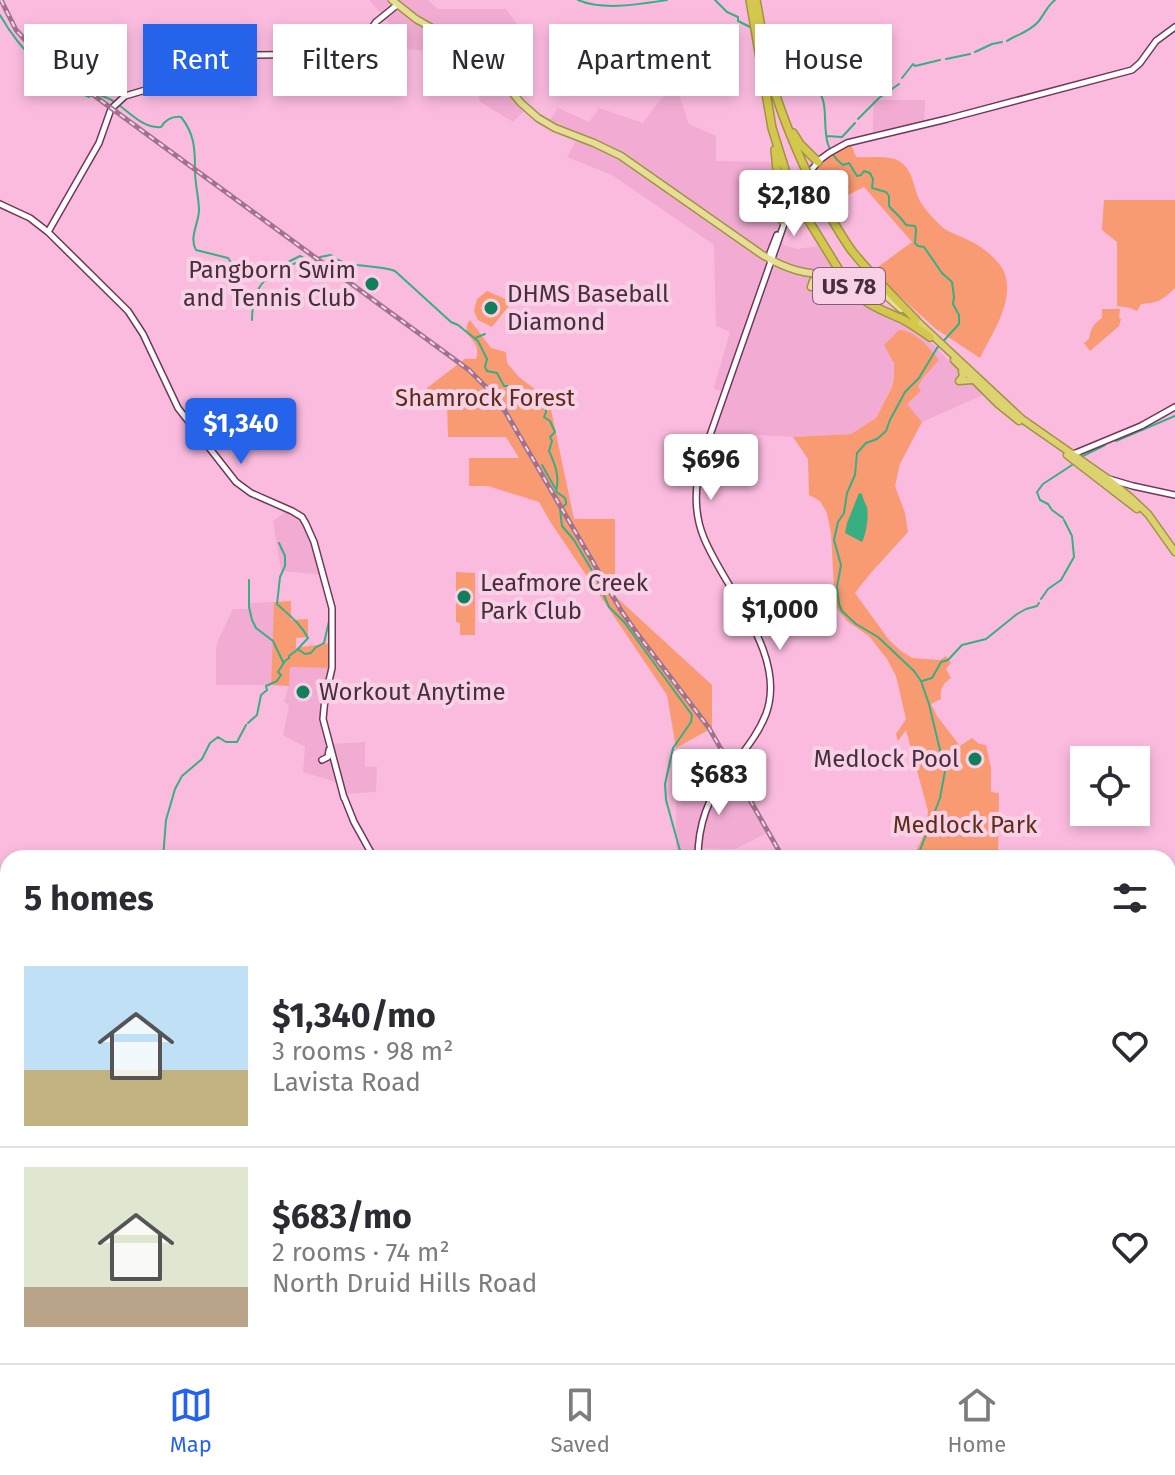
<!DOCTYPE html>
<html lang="en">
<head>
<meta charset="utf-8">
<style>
  body { margin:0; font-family:"Fira Sans",sans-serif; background:#f2f2f3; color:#2b2b33; height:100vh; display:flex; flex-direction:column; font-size:30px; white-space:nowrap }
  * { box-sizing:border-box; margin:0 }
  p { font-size:26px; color:#7c7c81 }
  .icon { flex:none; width:44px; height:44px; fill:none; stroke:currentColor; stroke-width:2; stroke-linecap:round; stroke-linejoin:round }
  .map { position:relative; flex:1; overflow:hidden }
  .side { position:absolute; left:0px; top:850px; width:1176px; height:514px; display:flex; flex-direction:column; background:#fff; border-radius:24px 24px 0 0; box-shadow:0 4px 12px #0003 }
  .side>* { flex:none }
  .guide { position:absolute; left:24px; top:24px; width:1128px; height:72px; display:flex; gap:16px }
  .buttons { position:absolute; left:1070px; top:746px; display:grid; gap:16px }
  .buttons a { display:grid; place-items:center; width:80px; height:80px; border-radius:0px; background:#fff; box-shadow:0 4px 12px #0003; font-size:40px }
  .price { position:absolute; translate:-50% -68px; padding:0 18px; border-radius:8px; background:#fff; color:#222; font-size:26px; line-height:52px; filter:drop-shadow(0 2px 4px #0008) }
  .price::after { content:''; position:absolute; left:50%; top:48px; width:24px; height:18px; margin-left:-12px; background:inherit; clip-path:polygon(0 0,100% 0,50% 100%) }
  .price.selected { background:#2563eb; color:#fff }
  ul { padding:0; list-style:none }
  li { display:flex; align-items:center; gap:24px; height:200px; padding:0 24px }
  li+li { border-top:2px solid #e1e1e2 }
  li span { display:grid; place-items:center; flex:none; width:224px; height:160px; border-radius:0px; color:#555 }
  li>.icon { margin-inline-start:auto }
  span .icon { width:96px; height:96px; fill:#fffc; stroke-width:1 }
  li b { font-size:34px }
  h2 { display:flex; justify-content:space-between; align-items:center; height:96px; padding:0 24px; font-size:34px }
  .pill { padding:0 28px; border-radius:0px; background:#fff; box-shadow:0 4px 12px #0003; font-size:28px; line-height:72px }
  .pill.selected { background:#2563eb; color:#fff }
  .tabs { display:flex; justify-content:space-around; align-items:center; height:112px; border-top:2px solid #e1e1e2; background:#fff; font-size:22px; color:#7c7c81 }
  .tabs a { display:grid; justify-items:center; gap:4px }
  .tabs .selected { color:#2563eb }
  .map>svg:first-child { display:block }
</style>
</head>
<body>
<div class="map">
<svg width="1175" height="1363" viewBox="0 0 1175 1363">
  <rect width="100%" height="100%" fill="#fbbbdf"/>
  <!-- built -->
  <path fill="#f2acd4" d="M369,0H428L438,9H506L518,25L502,46L508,52L494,67L528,108L513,122L479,101V86L488,73H431L430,51L405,49L385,18Z
    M676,86L689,124L716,136V161L773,162L783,245L798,249L818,246L850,295L864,307L904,323L928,339L968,381L990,392L922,422L906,404L921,391L918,386L923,377L939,360L916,336L893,358L894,378L892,386L876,418L851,434L793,437L743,434L711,435L725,392L714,389V387L730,332L716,326L714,245L612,175L567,157L578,137L548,123L558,108L589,122L599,108L643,123L659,101Z
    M873,100H925L924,126L873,137Z
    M291,508L310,530L324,575L281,571L273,521Z
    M274,602L271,685H216V649L218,640L233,609H248L249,603Z
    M289,667L333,668L323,712L330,744L365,742V766L377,767L376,792L343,794L339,783L303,772L305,747L283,735L289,706L284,701L289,686Z
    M732,766L769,832L735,849L699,848L698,858H684L676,852V793H715Z
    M1168,1109L1175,1112V1363H988L993,1356H1168Z"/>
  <!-- green -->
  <path fill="#f89b72" d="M850,142L856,157C869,158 888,155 899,161C914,170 913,189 921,203C927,212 934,219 941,226C949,233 959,235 968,240C982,246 1003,262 1006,278C1012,306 991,335 980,358L936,329L881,279L874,270L912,242L864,187L830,204L812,169L827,157Z
    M1104,200H1175V288C1163,300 1158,303 1141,304L1137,311L1130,308L1117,306V242L1102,230Z
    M487,291L512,302L492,327L478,320L474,311L477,299Z
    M1102,309H1120L1119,318L1121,319L1119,326L1090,351L1084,343L1089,339C1091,328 1093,324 1102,318Z
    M470,320L491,348L506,352L507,363L519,377L549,400L574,519H615V596L712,685V728L676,748L667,695L551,523L539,502L488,486H469V458H519L506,437H448L447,403H427V388L465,359H476C480,347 474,341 466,333L467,325Z
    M899,330C916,331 929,347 939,360L923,378L918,386L921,391L907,404L922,422L900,464L895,486L905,513L908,532L869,575L855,593L889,640L901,651L912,658L940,660L946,656L951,663L946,669L951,678C942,685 940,688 941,699L931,704L937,716L960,746L972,738L979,744L986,745L991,768V792L999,793L998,858H913L926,830L928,811L906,730L898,741L896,734L906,719L896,676L887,659L869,636L847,621L835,606L831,533L827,513L820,501L809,495L808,459L793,437L851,434L876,418L892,387L894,378V363L884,345Z
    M456,572L475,573V635H460V623L456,622Z
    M291,601V620L308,619V637L296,638V648L330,643V668L290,667L289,686L271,685L274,602Z
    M1168,1208L1175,1213V1363H1019L1016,1356H1168Z
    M685,1356H868L869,1358L884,1359V1363H685Z"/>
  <!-- water -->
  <path fill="#37af82" d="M859,493L862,494C863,499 865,503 867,507C869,517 866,535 862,542L845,533L847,523Z"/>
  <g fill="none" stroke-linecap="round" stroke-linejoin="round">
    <!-- stream -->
    <path stroke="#37af82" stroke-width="2" d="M578,0C604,11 640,4 667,0
      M715,0L727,12L738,17V21L750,27
      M0,15C20,50 51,82 89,97L94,93C100,96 108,97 113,101C128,110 142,129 161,127C166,119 172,116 181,117C194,133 195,148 195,168
      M768,33L797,49L803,64L815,74V87C836,106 812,142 843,165L849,163L857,176L861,175L864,171L870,173L873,179L872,188L886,192L889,196V206C895,213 901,217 906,225L915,226L916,229L915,243L918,246L924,247L942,273L952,282L954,297L953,304L959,315V324L937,348L919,378L905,392L890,420L886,431L877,439L866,443L857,453L855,475L847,493L844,513L838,522L834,540L841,565L837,587L839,604L842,611L856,624L878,637L914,671L921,681L929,704L945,771L940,798L917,858
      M1007,41C1018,34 1029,32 1038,22C1044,15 1047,6 1055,0
      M975,52L992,44L1002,42
      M946,59L970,54
      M902,78L913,64L915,66L940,60
      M858,119L879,98L899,84
      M827,136L842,137L855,123
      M195,171C195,184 199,198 199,211C198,225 189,238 196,250L228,258L233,265L247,273L256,274L268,272L300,256L313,263L320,257L331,255C347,270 375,263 395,271L451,322L458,325L478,341L487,359L485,367L487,371L497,373L504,386H513L514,391H519L522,396L529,399L531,406H535L542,403L546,408V412L544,417L550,421L555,432L550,437L552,441L549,451C555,464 560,477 556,491C559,496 567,495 566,504L560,509L562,526L574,540L597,579L609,607L624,622L692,715L691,722L673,748L665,784L666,800L682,858
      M252,320C252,281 271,270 306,260
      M475,338L485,334
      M1116,441L1175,416
      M1081,457L1105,445
      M542,465L555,488
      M1063,518L1052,510L1048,504L1040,500L1037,492L1043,484L1072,465
      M249,580V607L252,620L256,628L273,641L283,662
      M1041,599L1048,589L1061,580L1074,557L1072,536L1064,520
      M299,650L305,654L311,653L315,648L324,643L329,621
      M922,681L932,678L941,662L948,660L962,645L986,639L1017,614L1026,609L1037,606L1039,603
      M248,723L257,715L261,695L267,690L266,686L277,681L281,675L278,672L285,661L289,658V656L297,650L308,638C301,624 289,615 277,604L280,577L285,566V556L279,543
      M163,858L166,820L175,789L182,776L202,759L210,743L218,737L226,742H237L246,725
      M1168,1048L1175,1046
      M0,1135L8,1128
      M826,1356L837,1363
      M1022,1356L1029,1363
      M724,1361L725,1363
      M209,1363L212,1356
      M798,1363L810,1356"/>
    <defs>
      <path id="secondary" d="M817,162L829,153L847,143L947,119L1132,70L1140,63L1156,41L1175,27
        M0,204L30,218L48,232L128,311L143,334L178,408L236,482L251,493L292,511L302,517L306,524L314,542L332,608V668L325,698L323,719L344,798
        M48,232L99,143L111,109L125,96L200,74L251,55L346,54L359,46L376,22L397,5
        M770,260V253L777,235
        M1071,455L1141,426L1175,407
        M1109,479L1133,486L1175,495
        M322,760L328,757L329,750
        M736,762C748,746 759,732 766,714C788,654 725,590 704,538C693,512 695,484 702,458L789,210L803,180L818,162
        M344,797L354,822L374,858
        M698,858C698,825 707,798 728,773
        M591,1356L598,1363
        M405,1363L407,1356"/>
      <path id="primary" d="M392,0L416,19L474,52L491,67L521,103L538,118L555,128L594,143L621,156L761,254C787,270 804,274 834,275
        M850,277L883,293L901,309
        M811,287L813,281L821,274
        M1168,1084L1175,1083
        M0,1223L8,1221"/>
      <path id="trunk" d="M916,320L1022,419L1108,479L1131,498L1148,514L1175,552
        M954,360L998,404L1019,421
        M962,371L963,376L959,381L972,380
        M1067,455L1137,509"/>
      <path id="motorway" d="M750,0L772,128L789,182
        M756,0C761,25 764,50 770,75C778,106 790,135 803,164
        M793,133L800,144L818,162
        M775,150L782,220
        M811,181C824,205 836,229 852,251C872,276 894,297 916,320
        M799,205L847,283C861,303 880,309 902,319C912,324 921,331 930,337"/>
    </defs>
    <!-- secondary casing -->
    <use href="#secondary" stroke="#6e3959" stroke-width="8"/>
    <!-- primary casing -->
    <use href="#primary" stroke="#a29247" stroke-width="9"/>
    <!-- trunk casing -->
    <use href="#trunk" stroke="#a29247" stroke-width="9"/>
    <!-- motorway casing -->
    <use href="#motorway" stroke="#a29247" stroke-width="10"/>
    <!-- secondary -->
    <use href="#secondary" stroke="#fff" stroke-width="5"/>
    <!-- primary -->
    <use href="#primary" stroke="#e5de94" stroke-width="6"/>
    <!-- trunk -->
    <use href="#trunk" stroke="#dcd370" stroke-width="6"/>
    <!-- motorway -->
    <use href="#motorway" stroke="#d3c84d" stroke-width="7"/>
    <defs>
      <path id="rail" d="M1,0L16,30L40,56L469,370L490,391L502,406L622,612L636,632L709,728L783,858
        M1168,1107L1175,1109"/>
    </defs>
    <!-- rail casing -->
    <use href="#rail" stroke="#9f738c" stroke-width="5"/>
    <!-- rail -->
    <use href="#rail" stroke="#f8d1e7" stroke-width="2" stroke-dasharray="6" stroke-linecap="butt"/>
    <defs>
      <path id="secondary-bridge" d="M728,773L736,762"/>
      <path id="primary-bridge" d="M834,275L850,277"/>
      <path id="motorway-bridge" d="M803,164L811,181
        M789,182L799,205"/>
    </defs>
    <!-- secondary-bridge casing -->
    <use href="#secondary-bridge" stroke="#6e3959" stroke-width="8" stroke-linecap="butt"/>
    <!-- primary-bridge casing -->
    <use href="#primary-bridge" stroke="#a29247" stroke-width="9" stroke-linecap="butt"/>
    <!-- motorway-bridge casing -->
    <use href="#motorway-bridge" stroke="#a29247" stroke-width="10" stroke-linecap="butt"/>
    <!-- secondary-bridge -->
    <use href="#secondary-bridge" stroke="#fff" stroke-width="5"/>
    <!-- primary-bridge -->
    <use href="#primary-bridge" stroke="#e5de94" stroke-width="6"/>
    <!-- motorway-bridge -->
    <use href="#motorway-bridge" stroke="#d3c84d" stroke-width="7"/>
  </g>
  <!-- markers -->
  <g fill="#117f5b" stroke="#f8d1e7" stroke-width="3">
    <circle cx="372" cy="284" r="8"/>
    <circle cx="491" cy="308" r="8"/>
    <circle cx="464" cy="597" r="8"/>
    <circle cx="303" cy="692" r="8"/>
    <circle cx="975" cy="759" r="8"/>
  </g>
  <g text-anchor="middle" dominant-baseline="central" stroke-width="8" stroke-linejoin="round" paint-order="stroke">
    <!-- shield labels -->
    <rect fill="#f8d1e7" stroke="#7c5f70" stroke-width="2" x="813" y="268" width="72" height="36" rx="6"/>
    <g font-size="22" font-weight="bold" fill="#472e3d">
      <text x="849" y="286">US 78</text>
    </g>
    <!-- poi labels -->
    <g font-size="24" fill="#472e3d" stroke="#f8d1e7" text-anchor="start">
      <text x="356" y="270" text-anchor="end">Pangborn Swim<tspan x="356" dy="28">and Tennis Club</tspan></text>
      <text x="507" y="294">DHMS Baseball<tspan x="507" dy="28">Diamond</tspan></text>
      <text x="480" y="583">Leafmore Creek<tspan x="480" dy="28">Park Club</tspan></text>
      <text x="319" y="692">Workout Anytime</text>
      <text x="959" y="759" text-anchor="end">Medlock Pool</text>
    </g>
    <!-- park labels -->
    <g font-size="24" fill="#5b2d18" stroke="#f8d1e7">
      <text x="485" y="398">Shamrock Forest</text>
      <text x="965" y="825">Medlock Park</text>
    </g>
  </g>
</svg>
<div class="buttons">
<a><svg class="icon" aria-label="locate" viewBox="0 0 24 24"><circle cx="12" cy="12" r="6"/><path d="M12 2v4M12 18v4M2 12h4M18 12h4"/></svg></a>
</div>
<b class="price" style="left:794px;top:238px">$2,180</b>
<b class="price selected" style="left:241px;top:466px">$1,340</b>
<b class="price" style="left:711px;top:502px">$696</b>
<b class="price" style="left:780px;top:652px">$1,000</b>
<b class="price" style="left:719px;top:817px">$683</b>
<div class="guide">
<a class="pill">Buy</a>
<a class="pill selected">Rent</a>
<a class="pill">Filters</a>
<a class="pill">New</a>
<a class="pill">Apartment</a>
<a class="pill">House</a>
</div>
<section class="side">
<h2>5 homes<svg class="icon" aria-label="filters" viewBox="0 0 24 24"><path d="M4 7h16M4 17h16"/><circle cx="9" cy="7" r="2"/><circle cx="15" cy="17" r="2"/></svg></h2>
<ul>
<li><span style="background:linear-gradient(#bfe0f5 65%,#c2b280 0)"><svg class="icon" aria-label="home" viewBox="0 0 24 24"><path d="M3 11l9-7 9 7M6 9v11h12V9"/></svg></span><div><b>$1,340/mo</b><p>3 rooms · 98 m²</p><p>Lavista Road</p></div><svg class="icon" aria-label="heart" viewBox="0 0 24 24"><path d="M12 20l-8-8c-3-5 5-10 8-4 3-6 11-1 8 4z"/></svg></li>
<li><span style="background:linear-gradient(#dfe7d0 75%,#b9a48a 0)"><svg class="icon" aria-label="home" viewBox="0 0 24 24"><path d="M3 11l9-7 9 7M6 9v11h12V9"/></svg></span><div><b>$683/mo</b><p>2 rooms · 74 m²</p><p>North Druid Hills Road</p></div><svg class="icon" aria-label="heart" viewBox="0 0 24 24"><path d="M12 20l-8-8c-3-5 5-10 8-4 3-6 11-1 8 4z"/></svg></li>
</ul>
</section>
</div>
<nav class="tabs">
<a class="selected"><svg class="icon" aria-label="map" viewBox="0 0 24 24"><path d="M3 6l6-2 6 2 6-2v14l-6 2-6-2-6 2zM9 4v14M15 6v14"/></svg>Map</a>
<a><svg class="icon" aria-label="saved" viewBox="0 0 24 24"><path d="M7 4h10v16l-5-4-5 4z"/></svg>Saved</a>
<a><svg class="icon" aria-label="home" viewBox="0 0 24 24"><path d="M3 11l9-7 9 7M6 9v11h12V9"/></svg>Home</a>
</nav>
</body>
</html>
